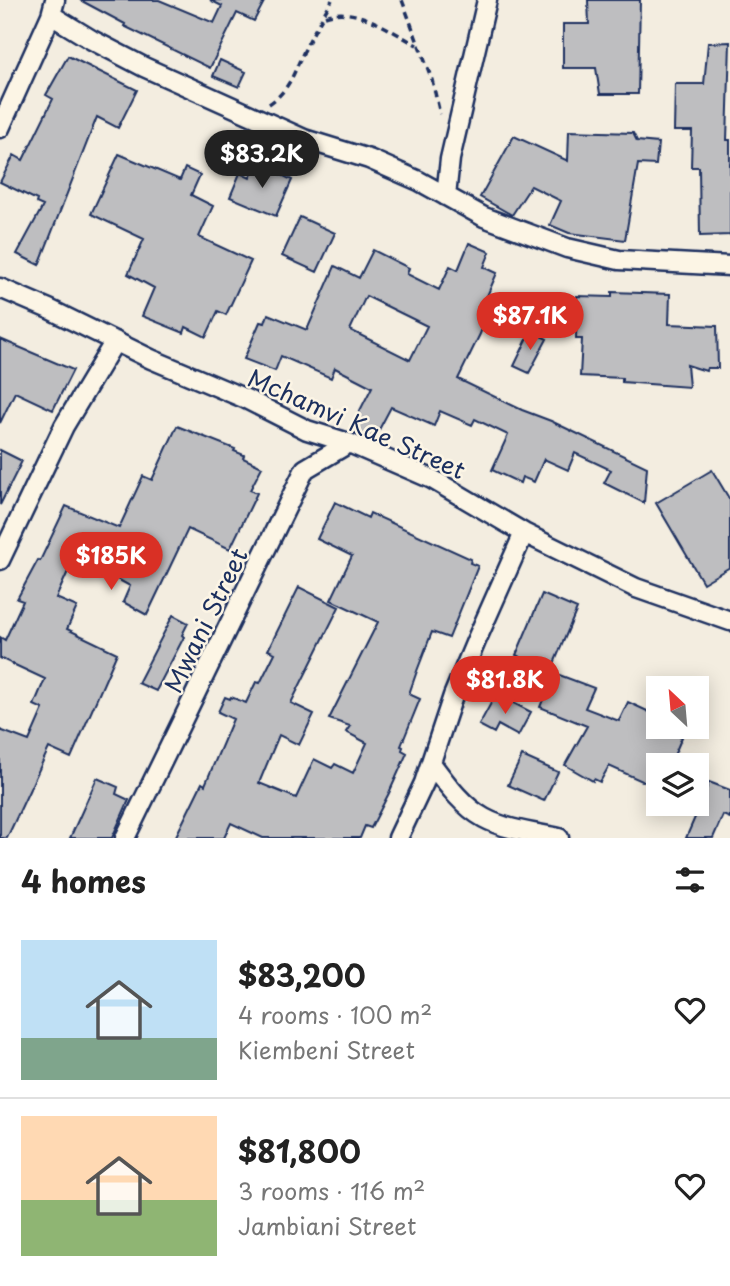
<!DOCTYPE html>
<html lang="en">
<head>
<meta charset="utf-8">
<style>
  body { margin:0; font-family:"Playpen Sans",sans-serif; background:#f2f2f2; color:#222; height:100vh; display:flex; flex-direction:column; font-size:26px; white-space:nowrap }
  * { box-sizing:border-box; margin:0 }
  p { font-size:23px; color:#767676 }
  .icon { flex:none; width:38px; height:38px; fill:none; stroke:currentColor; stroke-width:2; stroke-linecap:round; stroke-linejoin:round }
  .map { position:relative; height:838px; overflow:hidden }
  .sheet { display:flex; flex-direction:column; background:#fff; flex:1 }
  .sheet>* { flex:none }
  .needle { width:46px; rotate:334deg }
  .fabs { position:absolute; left:646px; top:676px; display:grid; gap:14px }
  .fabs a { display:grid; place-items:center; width:63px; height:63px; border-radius:0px; background:#fff; box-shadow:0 4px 18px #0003; font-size:35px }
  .price { position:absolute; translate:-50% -60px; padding:0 16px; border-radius:24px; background:#d93025; color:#fff; font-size:23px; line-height:46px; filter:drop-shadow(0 2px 4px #0008) }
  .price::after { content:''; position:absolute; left:50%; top:42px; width:21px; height:16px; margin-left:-10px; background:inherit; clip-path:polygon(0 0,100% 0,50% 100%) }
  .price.on { background:#222; color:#fff }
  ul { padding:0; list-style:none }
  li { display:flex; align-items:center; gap:21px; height:175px; padding:0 21px }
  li+li { border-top:2px solid #e0e0e0 }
  li span { display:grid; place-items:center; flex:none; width:196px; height:140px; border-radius:0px; color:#555 }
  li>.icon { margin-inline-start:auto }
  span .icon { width:84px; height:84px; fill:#fffc; stroke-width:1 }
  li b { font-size:30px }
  h2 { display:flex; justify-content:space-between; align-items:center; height:84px; padding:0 21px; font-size:30px }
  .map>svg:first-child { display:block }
</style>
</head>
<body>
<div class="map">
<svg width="730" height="838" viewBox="0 0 730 838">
  <rect width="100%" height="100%" fill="#f3ede0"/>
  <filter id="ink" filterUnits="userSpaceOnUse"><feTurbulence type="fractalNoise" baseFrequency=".0143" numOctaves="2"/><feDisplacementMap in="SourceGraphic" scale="14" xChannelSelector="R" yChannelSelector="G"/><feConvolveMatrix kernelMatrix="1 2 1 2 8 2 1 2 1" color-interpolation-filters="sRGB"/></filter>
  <g filter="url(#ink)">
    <!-- building -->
    <path fill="#bebec0" stroke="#1b2f5e" stroke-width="2" fill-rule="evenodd" d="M80,0H159L214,23L222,6L210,0H265L254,21L237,13L210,68L124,26L125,24Z
      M588,0H640L638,94H600L596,68H563V24H589Z
      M730,42L727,140H730V235L700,236L699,167H691L692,131H674L675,84H704L708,43Z
      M68,56L137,90L118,128L97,117L39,265L17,254L43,206L36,203L37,200L0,182L14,155L23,160L53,99L46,95Z
      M220,60L246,72L239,87L213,76Z
      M569,131L633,133L637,141L658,143L656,165L638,164L625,240L569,233L550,225L561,201L531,186L512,215L480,197L514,136L568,161Z
      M119,154L180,180L185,168L200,175L191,195L213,206L199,237L251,261L226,315L218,311L206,337L186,327L184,333L142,316L154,288L128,274L144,239L91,214Z
      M257,163L292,180L276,216L230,197L240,173L250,178Z
      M300,217L335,233L317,272L282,256Z
      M469,243L490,252L484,267L497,273L480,312L487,315L480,334L458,379L522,410L551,421L647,467L644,503L604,483L611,470L575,453L568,470L544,459L534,482L522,477L520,483L492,470L508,435L475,419L472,425L440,411L434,426L391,407L373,441L350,430L372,387L335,368L331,378L281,356L275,371L244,359L260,322L265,323L268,314L307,330L335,266L359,278L373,250L409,268L407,274L439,290L450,266L458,270ZM366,296L427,326L410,360L350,330Z
      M612,292L670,294L669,324L717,326L718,368H707L706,371L687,365L689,387L622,382V378L580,376L582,339H576L577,296L612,297Z
      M531,331L547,339L529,373L514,366Z
      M0,339L73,370L53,410L15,392L0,423Z
      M177,426L235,449L234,451L244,455L243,458L262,467L250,490L257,493L230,549L188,529L147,615L123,602L130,586L75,556L56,598L77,607L67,629L117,653L71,758L49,748L7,838H0V730L29,741L43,709L34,705L45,679L0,658V637L5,640L23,601L17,599L38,560L40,561L66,506L119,528L143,476L152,480Z
      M0,450L22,461L0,505Z
      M712,470L730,500V567L703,583L656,503Z
      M335,502L368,518L370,513L471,559L470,563L478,566L449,638L432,632L417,671L409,694L420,699L401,746L403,747L402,750L407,753L389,793L371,828L365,826L360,838H263L231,823L224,838H175L202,783L205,785L233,719L218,712L225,697L230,699L231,697L246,703L256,682L260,683L275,653L268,650L299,587L339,607L291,703L314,714L299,745L279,735L259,783L296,798L314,759L332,768L335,764L353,773L367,743L346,732L350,726L329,719L378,622L331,600L352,556L317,539Z
      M542,594L577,609L550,673L516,655Z
      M173,615L188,623L182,635L184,637L156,691L138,683Z
      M554,673L594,688L585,708L619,721L628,702L658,716V727L682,737L670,765H658V770L651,785L609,766L600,782L594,779L593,781L565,765L587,726L540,707Z
      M496,694L531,712L518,736L498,725L494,733L479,725Z
      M522,756L558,772L544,801L508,785Z
      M97,778L118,787L116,794L129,800L112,838H70Z
      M709,782L730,790V818L723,815L713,838H686L696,815V794L703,797Z"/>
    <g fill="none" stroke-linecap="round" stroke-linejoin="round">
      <defs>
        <path id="street" d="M51,15L92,40L144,67L304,139L369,159L419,181L484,217L567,248L619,260L730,266
          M0,128L51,15L55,0
          M446,196L450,159L487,0
          M0,288L49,309L151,359L246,399L307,430L349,443L432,479L524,533L636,588L730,621
          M0,560L64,426L115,341
          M431,763C446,783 462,806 484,818C506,830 535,833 559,838
          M125,838L305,469L349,443
          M398,838L424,783L453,696L476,641L524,533"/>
      </defs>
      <!-- street casing -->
      <use href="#street" stroke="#1b2f5e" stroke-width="23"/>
      <!-- path -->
      <path stroke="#1b2f5e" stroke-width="3.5" stroke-dasharray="7 5" stroke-linecap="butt" d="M402,0L432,80L440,114
        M325,16C357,5 390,31 417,45
        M269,104C291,89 294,71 305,49C313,32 323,16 332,0"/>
      <!-- street -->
      <use href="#street" stroke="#fcf5e5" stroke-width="18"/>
    </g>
  </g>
  <g text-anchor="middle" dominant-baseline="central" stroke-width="5" stroke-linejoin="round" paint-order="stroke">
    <!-- street labels -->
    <g font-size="24" fill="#1b2f5e" stroke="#fcf5e5">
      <text transform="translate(357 423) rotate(24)">Mchamvi Kae Street</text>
      <text transform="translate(205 620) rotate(-64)">Mwani Street</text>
    </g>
  </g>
</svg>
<div class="fabs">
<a><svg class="needle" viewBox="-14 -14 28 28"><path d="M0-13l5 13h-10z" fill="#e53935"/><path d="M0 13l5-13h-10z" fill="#767676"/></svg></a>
<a><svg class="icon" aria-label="layers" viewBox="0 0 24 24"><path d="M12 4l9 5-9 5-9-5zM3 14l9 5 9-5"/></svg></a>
</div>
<b class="price on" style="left:262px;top:190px">$83.2K</b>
<b class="price" style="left:530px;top:352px">$87.1K</b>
<b class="price" style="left:111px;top:592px">$185K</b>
<b class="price" style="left:505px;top:716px">$81.8K</b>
</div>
<section class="sheet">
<h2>4 homes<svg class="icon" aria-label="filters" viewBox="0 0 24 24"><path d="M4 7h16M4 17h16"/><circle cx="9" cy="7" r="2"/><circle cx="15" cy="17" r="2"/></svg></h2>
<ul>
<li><span style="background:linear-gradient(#bfe0f5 70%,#7fa58c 0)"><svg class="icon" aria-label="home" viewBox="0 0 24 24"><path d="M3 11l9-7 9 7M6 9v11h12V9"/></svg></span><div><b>$83,200</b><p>4 rooms · 100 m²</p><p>Kiembeni Street</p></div><svg class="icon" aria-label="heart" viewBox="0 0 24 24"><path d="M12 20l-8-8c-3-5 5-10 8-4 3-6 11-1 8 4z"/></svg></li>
<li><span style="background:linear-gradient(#ffd9b3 60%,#8fb573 0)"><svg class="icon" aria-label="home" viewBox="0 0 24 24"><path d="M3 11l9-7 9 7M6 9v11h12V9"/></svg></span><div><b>$81,800</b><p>3 rooms · 116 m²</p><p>Jambiani Street</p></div><svg class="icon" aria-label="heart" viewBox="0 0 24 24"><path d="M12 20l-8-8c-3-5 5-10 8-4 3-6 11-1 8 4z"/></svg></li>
</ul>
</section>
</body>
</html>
